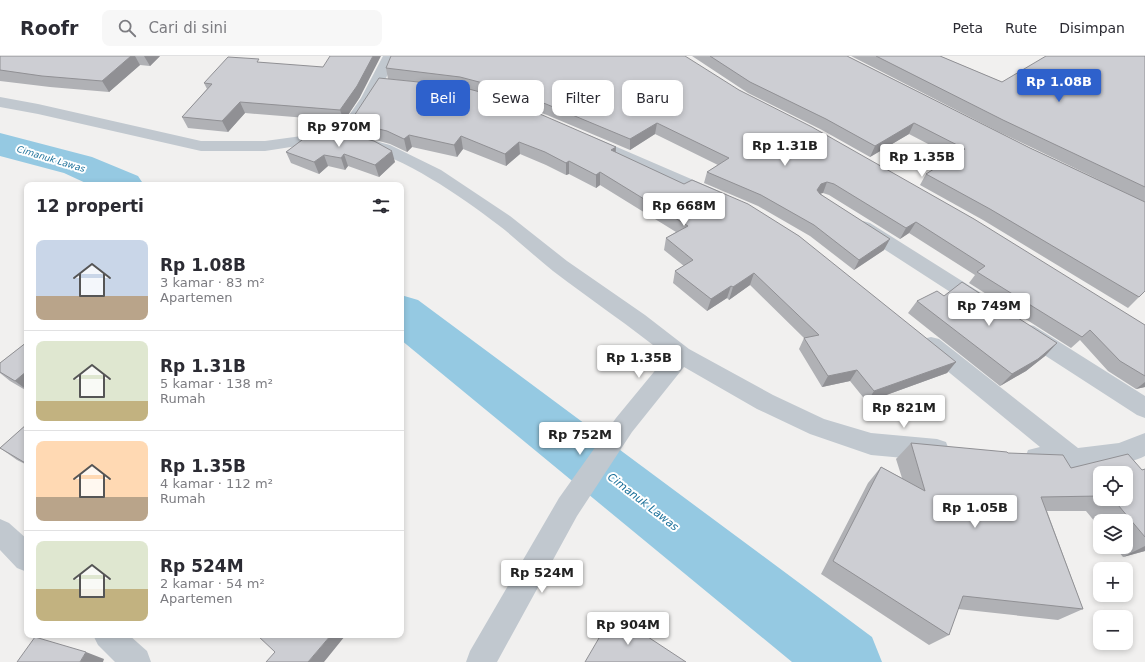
<!DOCTYPE html>
<html lang="id">
<head>
<meta charset="utf-8">
<style>
  body { margin:0; font-family:"DejaVu Sans",sans-serif; background:#f7f7f7; color:#2b2b33; height:100vh; display:flex; flex-direction:column; font-size:15px; white-space:nowrap }
  * { box-sizing:border-box; margin:0 }
  p { font-size:13px; color:#7c7c81 }
  .icon { flex:none; width:22px; height:22px; fill:none; stroke:currentColor; stroke-width:2; stroke-linecap:round; stroke-linejoin:round }
  .map { position:relative; flex:1; overflow:hidden }
  .panel { position:absolute; left:24px; top:126px; width:380px; height:456px; display:flex; flex-direction:column; background:#fff; border-radius:8px; box-shadow:0 2px 6px #0003 }
  .panel>* { flex:none }
  .banner { position:absolute; left:416px; top:24px; width:380px; height:36px; display:flex; gap:8px }
  .fabs { position:absolute; left:1093px; top:410px; display:grid; gap:8px }
  .fabs a { display:grid; place-items:center; width:40px; height:40px; border-radius:8px; background:#fff; box-shadow:0 2px 6px #0003; font-size:20px }
  .price { position:absolute; translate:-50% -34px; padding:0 9px; border-radius:4px; background:#fff; color:#222; font-size:13px; line-height:26px; filter:drop-shadow(0 1px 2px #0008) }
  .price::after { content:''; position:absolute; left:50%; top:24px; width:12px; height:9px; margin-left:-6px; background:inherit; clip-path:polygon(0 0,100% 0,50% 100%) }
  .price.selected { background:#2e61cc; color:#fff }
  ul { padding:0; list-style:none }
  li { display:flex; align-items:center; gap:12px; height:100px; padding:0 12px }
  li+li { border-top:1px solid #e1e1e2 }
  li span { display:grid; place-items:center; flex:none; width:112px; height:80px; border-radius:8px; color:#555 }
  li>.icon { margin-inline-start:auto }
  span .icon { width:48px; height:48px; fill:#fffc; stroke-width:1 }
  li b { font-size:17px }
  h2 { display:flex; justify-content:space-between; align-items:center; height:48px; padding:0 12px; font-size:17px }
  .tag { padding:0 14px; border-radius:8px; background:#fff; box-shadow:0 2px 6px #0003; font-size:14px; line-height:36px }
  .tag.selected { background:#2e61cc; color:#fff }
  header { display:flex; align-items:center; gap:24px; box-sizing:border-box; height:56px; padding:0 20px; background:#fff; border-bottom:1px solid #e1e1e2 }
  header strong { font-size:19px }
  nav { display:flex; gap:22px; margin-inline-start:auto; font-size:14px }
  .search { width:280px; height:36px; background:#f7f7f7; display:flex; align-items:center; gap:10px; box-sizing:border-box; padding:0 14px; border-radius:8px; color:#7c7c81; font-size:15px }
  .map>svg:first-child { display:block }
</style>
</head>
<body>
<header>
<strong>Roofr</strong>
<div class="search"><svg class="icon" aria-label="search" viewBox="0 0 24 24"><circle cx="10" cy="10" r="6"/><path d="M15 15l6 6"/></svg>Cari di sini</div>
<nav><a>Peta</a><a>Rute</a><a>Disimpan</a></nav>
</header>
<div class="map">
<svg width="1145" height="606" viewBox="0 0 1145 606">
  <rect width="100%" height="100%" fill="#f1f0ef"/>
  <g fill="none" stroke-linecap="round" stroke-linejoin="round">
    <!-- river -->
    <path fill="#95c9e2" fill-rule="evenodd" d="M0,77L92,101L138,120L144,129H90L64,117L0,100Z
      M401,239L418,244L872,581L882,606H792L401,284Z"/>
    <!-- street -->
    <path fill="#c1c8cf" fill-rule="evenodd" d="M383,0H397L376,42L348,84L342,86L336,84L265,95H201L38,58L0,51V41L38,48L201,85H265L331,76L336,78L361,42Z
      M589,79L719,135L722,139L719,143L713,145L707,143L583,87L581,84L583,81Z
      M364,82L390,89L441,114L510,160L567,205L645,259L689,293L773,339L824,363L871,377L937,383L946,386L949,394L946,402L937,405L871,399L810,378L757,353L684,311L632,376L577,460L497,606H466L470,595L559,442L616,362L667,300C630,270 591,244 553,215C534,200 517,183 497,168C459,139 405,102 358,90L356,87L358,84Z
      M863,165L870,167L989,242L992,247L989,252L982,255L975,252L856,175L854,171L856,167Z
      M1026,268L1034,270L1145,340V362L1137,359L1018,282L1015,276L1018,270Z
      M931,281L939,283L1078,392L1119,387L1145,377V400C1116,414 1059,421 1028,410L1025,402L1028,394L1040,391L923,295L920,289L923,283Z
      M0,463L9,467L27,483V516L17,512L0,494Z
      M93,579H129L147,595L151,606H115L98,589Z"/>
  </g>
  <!-- wall -->
  <path fill="#b0b1b5" fill-rule="evenodd" d="M0,0H160L150,10L140,9L109,36L50,31L0,25Z
    M692,0H847L1030,92L1112,130L997,75L851,0H940L1002,26L1145,0V235L1128,252L983,164L920,129L926,118L953,101L909,78L870,101L822,74L748,37Z
    M261,6L360,41L344,65L245,57L228,76L188,72L182,61L207,33L204,27Z
    M386,12L739,34L1145,269V331L1136,333L1108,315L1080,284L1071,292L969,227L975,219L909,177L900,183L829,139L823,137H820L884,194L854,214L810,180L758,150L704,127L707,116L718,109L655,78L630,94L547,59L504,43L493,40L616,91V97L956,306L947,317L867,346L850,325L822,331L799,293L804,282L750,229L729,244L727,242L707,255L673,227L675,215L684,210L664,194L666,182L676,176L600,129L596,132L569,118L566,119L546,109L520,98L506,110L463,93L457,101L412,91L407,96L390,88L354,78L350,66L417,26L388,23Z
    M310,78L395,106L379,121L348,110L345,114L328,110L319,118L291,107L286,96Z
    M944,240L1057,287L1045,300L1026,315L1000,330L908,257L917,245Z
    M27,286V335L10,325L0,317V307Z
    M27,368V409L17,404L0,392Z
    M911,387L1008,397L1071,412L1142,414L1145,413V495L1123,501L1115,491H1126V465H1100V472L1086,455H1047L1083,553L1058,564L958,553L949,579L929,589L821,518L868,427L881,411L902,422L896,403ZM1100,417L1126,443H1100Z"/>
  <!-- shaded-wall -->
  <path fill="#909094" d="M131,0H135L140,9L109,36L102,25Z
    M144,0H160L150,10Z
    M373,0H381L360,41L344,65L340,54Z
    M240,46L245,57L228,76L222,65Z
    M657,67L655,78L630,94V83Z
    M914,67L909,78L870,101L875,90Z
    M409,79L412,91L407,96L404,83Z
    M461,80L463,93L457,101L454,89Z
    M519,86L520,98L506,110L505,98Z
    M616,91L615,103L611,94Z
    M392,95L395,106L379,121L375,109Z
    M344,98L348,110L345,114L341,102Z
    M324,99L328,110L319,118L314,106Z
    M569,105V118L566,119V107Z
    M600,116V129L596,132V119Z
    M827,126L823,137L817,139V134L821,128Z
    M916,166L909,177L900,183L906,172Z
    M890,183L884,194L854,214L859,204Z
    M754,217L750,229L729,244L733,231Z
    M731,230L727,242L707,255L711,243Z
    M1057,287L1045,300L1026,315L1000,330L1012,318Z
    M956,306L947,317L867,346L874,335Z
    M857,314L850,325L822,331L828,320Z
    M27,315V334L15,325Z
    M1145,326V331L1136,333Z
    M1145,490V495L1123,501Z
    M331,579H343L345,580L324,606H308Z
    M86,596L104,603L103,606H80Z"/>
  <!-- building -->
  <path fill="#cdced3" stroke="#909094" d="M0,0H131L102,25L42,20L0,14Z
    M330,0H373L357,30L340,54L240,46L222,65L182,61L212,28L204,27L228,1L259,3L257,6L323,11Z
    M391,0H685L739,34L812,71L974,163L1145,269V320L1120,305L1090,274L1082,281L977,216L985,210L916,166L906,172L834,128L827,126L821,128L817,134L820,138L890,183L859,204L814,169L761,139L707,116L729,102L657,67L630,83L546,48L502,32L460,21L386,12Z
    M710,0H847L1030,92L1145,146V235L1139,241L990,153L926,118L965,93L914,67L875,90L826,63L750,26Z
    M876,0H940L1002,26L1046,0H1145V131L1003,64Z
    M379,22L458,30L491,39L533,55L616,91L611,94L684,128L692,124L748,148L799,180L956,306L874,335L857,314L828,320L804,282L819,279L754,217L733,231L731,230L711,243L675,215L693,204L666,182L688,170L600,116L596,119L569,105L566,107L545,96L519,86L505,98L461,80L454,89L409,79L404,83L387,75L350,66Z
    M338,76L374,85L392,95L375,109L344,98L341,102L324,99L314,106L286,96L310,78Z
    M962,226L1057,287L1038,303L1012,318L917,245L937,235L944,240Z
    M27,286V315L15,325L0,316V307Z
    M27,368V408L0,392Z
    M911,387L1007,396L1008,397L1063,399L1071,412L1128,398L1142,414L1145,413V481L1113,443H1126V417H1100V440L1041,441L1083,553L963,540L949,579L833,505L881,411L925,435Z
    M613,558L686,606H585Z
    M257,579H331L308,606H266L275,596Z
    M35,581L86,596L80,606H17Z"/>
  <g text-anchor="middle" dominant-baseline="central" stroke-width="4" stroke-linejoin="round" paint-order="stroke">
    <!-- far-water labels -->
    <g font-size="9" font-style="italic" fill="#1d719a" stroke="#fff">
      <text transform="translate(51 103) rotate(17)">Cimanuk Lawas</text>
    </g>
    <!-- water labels -->
    <g font-size="11" font-style="italic" fill="#1d719a" stroke="#fff">
      <text transform="translate(643 446) rotate(38)">Cimanuk Lawas</text>
    </g>
  </g>
</svg>
<div class="fabs">
<a><svg class="icon" aria-label="locate" viewBox="0 0 24 24"><circle cx="12" cy="12" r="6"/><path d="M12 2v4M12 18v4M2 12h4M18 12h4"/></svg></a>
<a><svg class="icon" aria-label="layers" viewBox="0 0 24 24"><path d="M12 4l9 5-9 5-9-5zM3 14l9 5 9-5"/></svg></a>
<a>+</a>
<a>−</a>
</div>
<b class="price selected" style="left:1059px;top:47px">Rp 1.08B</b>
<b class="price" style="left:339px;top:92px">Rp 970M</b>
<b class="price" style="left:785px;top:111px">Rp 1.31B</b>
<b class="price" style="left:922px;top:122px">Rp 1.35B</b>
<b class="price" style="left:684px;top:171px">Rp 668M</b>
<b class="price" style="left:989px;top:271px">Rp 749M</b>
<b class="price" style="left:639px;top:323px">Rp 1.35B</b>
<b class="price" style="left:904px;top:373px">Rp 821M</b>
<b class="price" style="left:580px;top:400px">Rp 752M</b>
<b class="price" style="left:975px;top:473px">Rp 1.05B</b>
<b class="price" style="left:542px;top:538px">Rp 524M</b>
<b class="price" style="left:628px;top:590px">Rp 904M</b>
<div class="banner">
<a class="tag selected">Beli</a>
<a class="tag">Sewa</a>
<a class="tag">Filter</a>
<a class="tag">Baru</a>
</div>
<section class="panel">
<h2>12 properti<svg class="icon" aria-label="filters" viewBox="0 0 24 24"><path d="M4 7h16M4 17h16"/><circle cx="9" cy="7" r="2"/><circle cx="15" cy="17" r="2"/></svg></h2>
<ul>
<li><span style="background:linear-gradient(#c9d6e8 70%,#b9a48a 0)"><svg class="icon" aria-label="home" viewBox="0 0 24 24"><path d="M3 11l9-7 9 7M6 9v11h12V9"/></svg></span><div><b>Rp 1.08B</b><p>3 kamar · 83 m²</p><p>Apartemen</p></div></li>
<li><span style="background:linear-gradient(#dfe7d0 75%,#c2b280 0)"><svg class="icon" aria-label="home" viewBox="0 0 24 24"><path d="M3 11l9-7 9 7M6 9v11h12V9"/></svg></span><div><b>Rp 1.31B</b><p>5 kamar · 138 m²</p><p>Rumah</p></div></li>
<li><span style="background:linear-gradient(#ffd9b3 70%,#b9a48a 0)"><svg class="icon" aria-label="home" viewBox="0 0 24 24"><path d="M3 11l9-7 9 7M6 9v11h12V9"/></svg></span><div><b>Rp 1.35B</b><p>4 kamar · 112 m²</p><p>Rumah</p></div></li>
<li><span style="background:linear-gradient(#dfe7d0 60%,#c2b280 0)"><svg class="icon" aria-label="home" viewBox="0 0 24 24"><path d="M3 11l9-7 9 7M6 9v11h12V9"/></svg></span><div><b>Rp 524M</b><p>2 kamar · 54 m²</p><p>Apartemen</p></div></li>
</ul>
</section>
</div>
</body>
</html>
